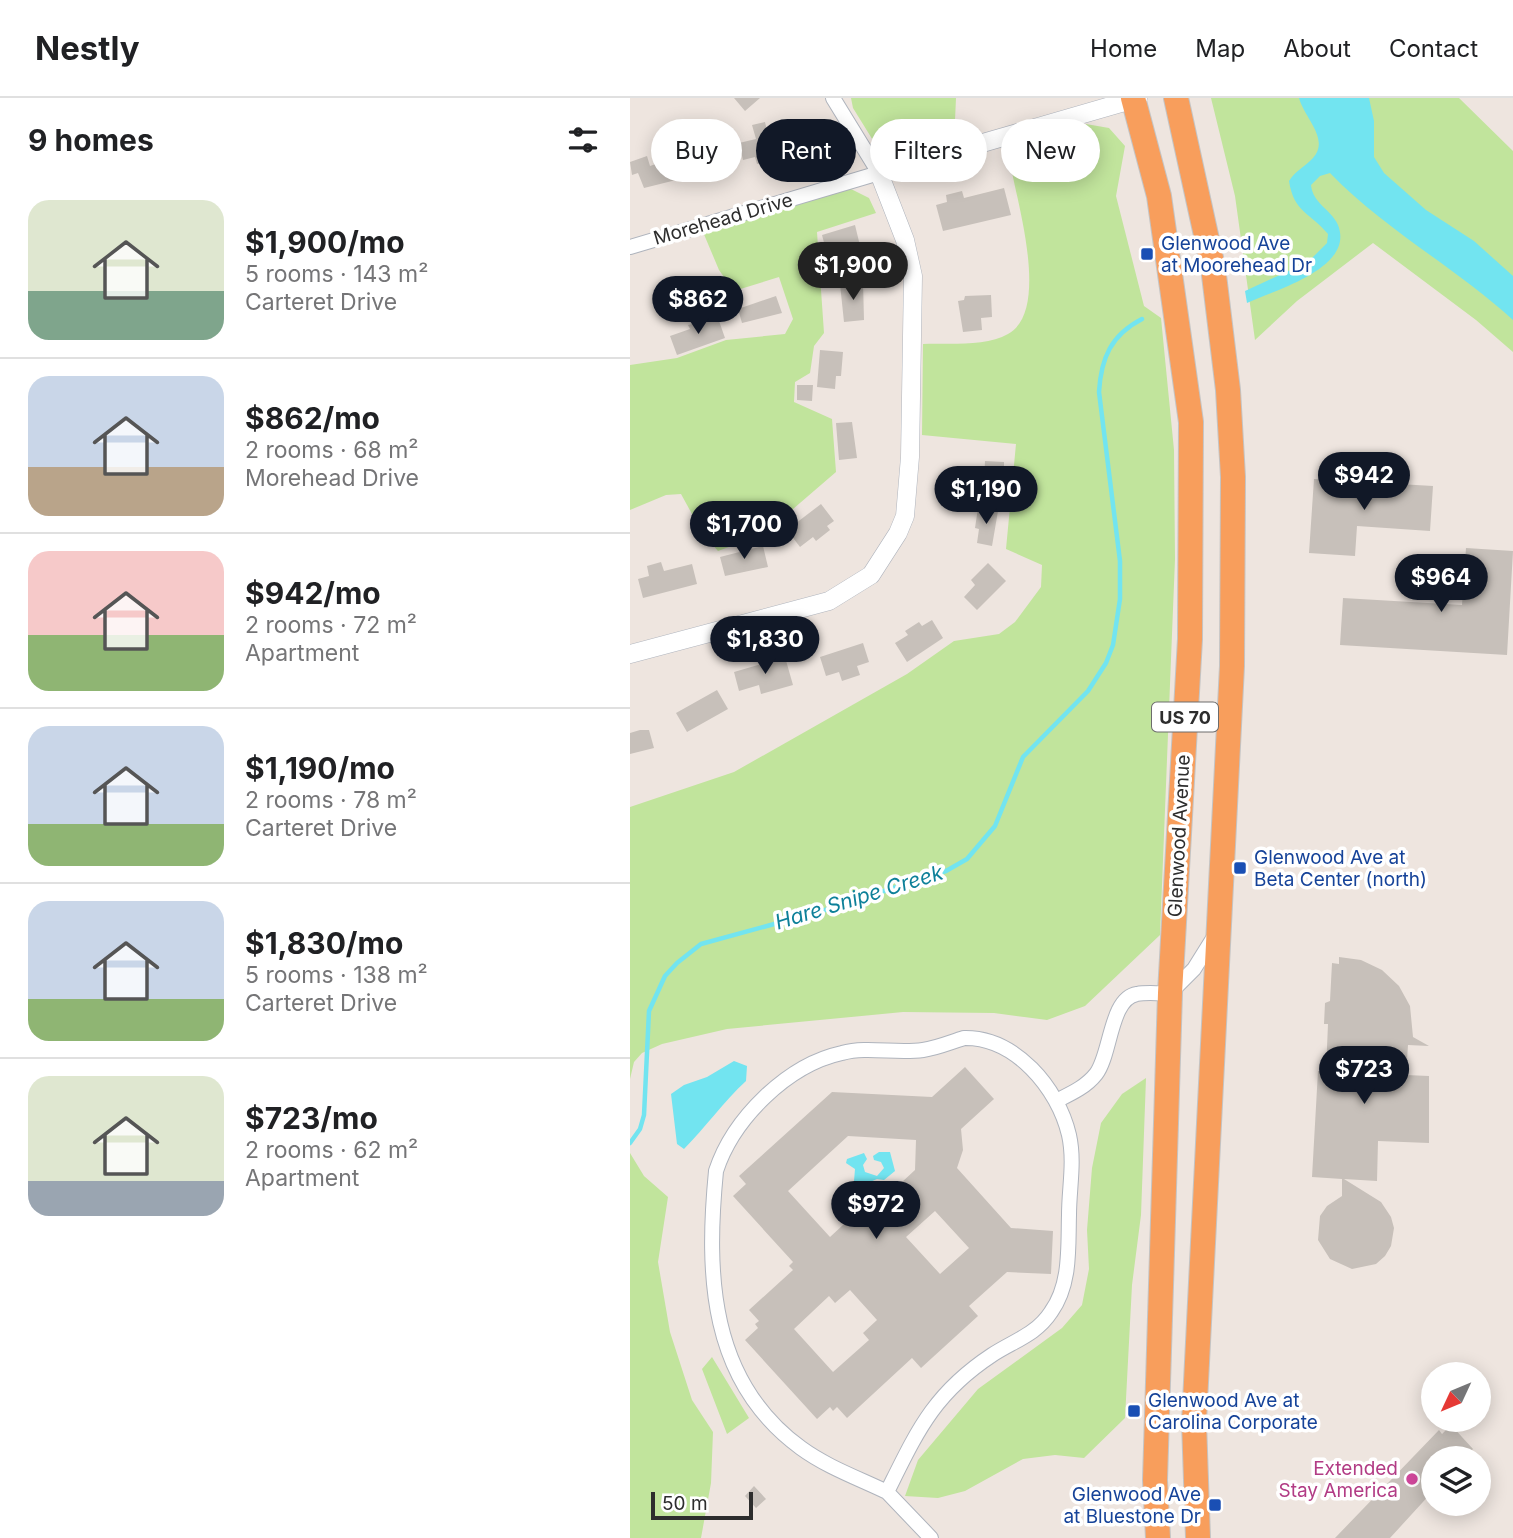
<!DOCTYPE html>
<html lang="en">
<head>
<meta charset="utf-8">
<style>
  body { margin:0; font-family:Inter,sans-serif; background:#f6f6f6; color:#202124; height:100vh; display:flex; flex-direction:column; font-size:26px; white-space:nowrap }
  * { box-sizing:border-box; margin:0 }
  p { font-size:23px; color:#757577 }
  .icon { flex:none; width:38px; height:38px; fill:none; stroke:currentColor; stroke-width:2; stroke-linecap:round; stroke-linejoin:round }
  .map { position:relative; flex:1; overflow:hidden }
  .details { display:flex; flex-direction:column; background:#fff; width:630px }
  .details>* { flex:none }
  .hud { position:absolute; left:21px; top:21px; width:665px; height:63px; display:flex; gap:14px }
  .needle { width:46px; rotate:226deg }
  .buttons { position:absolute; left:791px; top:1264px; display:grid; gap:14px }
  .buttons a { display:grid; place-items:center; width:70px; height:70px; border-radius:50%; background:#fff; box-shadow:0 4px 18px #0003; font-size:35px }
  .scale { position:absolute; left:21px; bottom:18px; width:102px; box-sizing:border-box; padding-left:7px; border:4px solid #2d2d2d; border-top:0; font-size:19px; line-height:24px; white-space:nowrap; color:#2d2d2d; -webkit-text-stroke:5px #fff; paint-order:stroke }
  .price { position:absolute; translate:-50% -60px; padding:0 16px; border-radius:24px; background:#111827; color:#fff; font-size:23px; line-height:46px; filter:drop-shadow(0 2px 4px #0008) }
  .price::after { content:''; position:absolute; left:50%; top:42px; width:21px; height:16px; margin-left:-10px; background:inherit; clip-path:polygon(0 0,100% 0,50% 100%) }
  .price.current { background:#222; color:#fff }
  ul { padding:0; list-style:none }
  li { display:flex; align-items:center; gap:21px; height:175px; padding:0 28px }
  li+li { border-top:2px solid #e0e0e0 }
  li span { display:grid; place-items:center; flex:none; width:196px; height:140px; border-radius:21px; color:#555 }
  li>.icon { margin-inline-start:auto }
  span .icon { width:84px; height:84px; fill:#fffc; stroke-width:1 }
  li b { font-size:30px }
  h2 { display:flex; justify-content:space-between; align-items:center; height:84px; padding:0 28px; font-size:30px }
  .pill { padding:0 24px; border-radius:32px; background:#fff; box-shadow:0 4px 18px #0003; font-size:24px; line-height:63px }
  .pill.current { background:#111827; color:#fff }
  header { display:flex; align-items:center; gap:42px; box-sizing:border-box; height:98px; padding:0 35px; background:#fff; border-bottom:2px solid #e0e0e0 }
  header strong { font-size:33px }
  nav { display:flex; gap:38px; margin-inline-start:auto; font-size:24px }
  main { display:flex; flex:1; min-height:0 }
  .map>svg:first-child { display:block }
</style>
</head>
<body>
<header>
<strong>Nestly</strong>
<nav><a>Home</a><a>Map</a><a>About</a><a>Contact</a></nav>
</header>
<main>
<section class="details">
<h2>9 homes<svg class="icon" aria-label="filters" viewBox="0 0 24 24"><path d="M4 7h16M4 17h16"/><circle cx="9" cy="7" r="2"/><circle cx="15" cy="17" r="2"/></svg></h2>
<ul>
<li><span style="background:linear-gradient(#dfe7d0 65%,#7fa58c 0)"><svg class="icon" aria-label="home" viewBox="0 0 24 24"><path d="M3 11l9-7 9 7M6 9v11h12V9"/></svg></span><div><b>$1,900/mo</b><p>5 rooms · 143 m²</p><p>Carteret Drive</p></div></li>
<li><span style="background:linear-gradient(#c9d6e8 65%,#b9a48a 0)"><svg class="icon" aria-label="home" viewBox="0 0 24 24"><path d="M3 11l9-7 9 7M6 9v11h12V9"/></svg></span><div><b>$862/mo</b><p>2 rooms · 68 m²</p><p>Morehead Drive</p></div></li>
<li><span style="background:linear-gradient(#f6c9c9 60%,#8fb573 0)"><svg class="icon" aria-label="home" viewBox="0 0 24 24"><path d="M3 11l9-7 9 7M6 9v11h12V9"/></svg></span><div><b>$942/mo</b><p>2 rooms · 72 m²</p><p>Apartment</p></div></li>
<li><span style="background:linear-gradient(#c9d6e8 70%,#8fb573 0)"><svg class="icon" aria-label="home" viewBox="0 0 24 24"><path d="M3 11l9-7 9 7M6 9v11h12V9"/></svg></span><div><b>$1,190/mo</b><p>2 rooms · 78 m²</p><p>Carteret Drive</p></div></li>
<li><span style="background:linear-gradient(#c9d6e8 70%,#8fb573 0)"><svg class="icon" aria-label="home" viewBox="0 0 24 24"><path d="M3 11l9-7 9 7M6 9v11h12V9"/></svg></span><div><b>$1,830/mo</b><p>5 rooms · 138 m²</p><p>Carteret Drive</p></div></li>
<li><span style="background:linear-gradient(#dfe7d0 75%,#9aa5b1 0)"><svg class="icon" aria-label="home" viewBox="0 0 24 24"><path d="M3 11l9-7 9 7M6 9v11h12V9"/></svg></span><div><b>$723/mo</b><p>2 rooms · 62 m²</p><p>Apartment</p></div></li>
</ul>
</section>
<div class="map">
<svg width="883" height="1440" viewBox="0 0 883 1440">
  <rect width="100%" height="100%" fill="#eee5df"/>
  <!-- green -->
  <path fill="#c1e49c" d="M221,0H326L324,45L257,65L223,10Z
    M581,0H829L883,53V254L846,222L743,145L667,203L625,242L605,98Z
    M456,26L479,30L495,48L486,98L514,208L531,220L544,352L545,461L530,837L455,908L417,922L364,915L273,914L97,931L32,946L12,955L4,964L0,981V709L104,674L277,576L324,543L369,536L385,524L411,489L412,467L376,451L386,346L292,337L293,246C319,245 356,249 378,236C420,213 388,108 381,69L407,38L425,36Z
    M219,90L239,100L246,115L187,134L194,235L184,248L180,275L165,284L164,304L202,321L206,374L134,436L88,453L73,436L51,396L36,397L0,412V267L47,260L96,242L155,236L163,221L149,179L104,193L89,172L73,134Z
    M516,980L511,1117L502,1187L495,1320L454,1360L425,1357L393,1361L335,1393L308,1400L275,1398L288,1362L348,1291L432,1230L452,1207L459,1171L457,1132L462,1070L471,1025L492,996Z
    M0,1055L14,1078L38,1099L28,1164L40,1234L62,1302L83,1334L81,1385L71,1440H0Z
    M82,1259L119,1320L97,1336L72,1271Z"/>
  <!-- water -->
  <path fill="#72e4f0" d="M669,0H739L744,23V59L754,75L796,112L844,143L883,178V222C825,169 755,132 700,75L690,78L681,87C683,106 701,111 708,127C725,170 645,192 617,205L615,193L678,164L697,145L698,136C680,114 664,115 659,83C666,72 675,69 683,60C700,41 675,21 669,0Z
    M104,963L117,968L116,983C93,1004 76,1029 54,1051L47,1046L41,996L54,987L77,979Z
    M249,1054H260L265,1073L254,1082L247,1081L228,1089L224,1083L225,1071L216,1065L217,1061L234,1055L237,1061L233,1067L235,1074L247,1078L254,1070L251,1064L244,1062L243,1058Z"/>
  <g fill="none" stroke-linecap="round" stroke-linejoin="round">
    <!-- stream -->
    <path stroke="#72e4f0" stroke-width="4.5" d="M0,1045L10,1031L14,1017L19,913L35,878L47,865L71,846L199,811L316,773L337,761L365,728L393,659L458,593L476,565L483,547L490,501V463L469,294C471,260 481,237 512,221"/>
  </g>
  <!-- building -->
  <path fill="#c7c0ba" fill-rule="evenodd" d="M104,0H130L115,13Z
    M135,24L138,37L155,33L159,49L141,53L143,62L127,66L125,59L113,62L109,45L126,41L122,27Z
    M17,58L20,68L43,60L50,81L14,90L8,75L2,77L0,64Z
    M374,90L381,117L313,133L306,107L317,104L316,97L332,93L334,100Z
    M225,127L232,156L207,166L202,150L196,152L192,137Z
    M233,184L234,222L214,224L210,186Z
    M361,197L362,219L351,220L352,232L333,234L328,203L334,202L335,198Z
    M146,198L152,215L112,225L108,211Z
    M88,220L95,240L47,257L40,238L60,231L58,227Z
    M190,252L213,254L211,278H206L205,291L187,289Z
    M167,287H183L182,303L167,302Z
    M222,324L227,360L209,362L206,325Z
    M355,363L374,364V387L354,383Z
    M684,381L803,388L800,433L727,428L725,458L679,455Z
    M191,406L204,423L197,428L200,432L186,443L183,439L170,449L157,432Z
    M348,410L368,413L362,448L347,445L349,431L345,430Z
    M133,448L138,469L95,478L90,459Z
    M836,450L883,453L877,557L710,547L713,500L832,507Z
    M31,464L34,473L62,466L67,486L13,500L8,481L19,478L17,468Z
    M358,465L376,483L347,512L334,499L345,487L341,482Z
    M302,522L313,540L277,564L265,545L278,537L275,533L289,524L292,528Z
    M233,545L239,564L227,568L230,577L212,583L209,574L196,578L190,559Z
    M155,559L163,587L131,596L129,587L109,593L104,574Z
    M87,592L98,611L57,634L46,615Z
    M10,632H19L24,650L0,656V635Z
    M709,859L731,862L752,872L769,888L780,908L783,939L799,948L778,947L776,977L799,978V1045L748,1043L747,1083L714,1081L751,1104L761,1119L764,1130L761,1148L755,1158L746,1166L722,1171L700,1161L688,1142L690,1118L697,1108L712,1098V1081L682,1079L688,973H696L698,926H694L695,905L700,903L702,865L709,866Z
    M335,969L364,1001L331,1031L333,1052L327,1070L381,1130L423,1133L421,1176L377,1174L339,1208L348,1218L291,1270L282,1260L217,1320L207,1309L203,1313L200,1309L187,1321L115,1242L128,1230L125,1226L129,1223L119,1212L163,1172L159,1168L163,1164L103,1098L116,1086L109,1078L202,994L302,999ZM218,1038L286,1042L285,1072L259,1096L253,1090L200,1139L158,1093ZM305,1113L339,1150L310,1176L276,1139ZM220,1192L247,1222L233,1235L239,1242L203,1274L164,1231L199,1198L205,1205Z
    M821,1327L843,1351L834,1360H803V1393L760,1440H705L809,1332L812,1336Z
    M124,1388L136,1401L126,1410L115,1398Z"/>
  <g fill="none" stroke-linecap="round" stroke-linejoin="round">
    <defs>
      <path id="minor" d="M0,149L249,75L203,0
        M334,940C385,939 428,990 439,1037C445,1064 439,1090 439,1117C438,1150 441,1186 421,1214C406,1237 383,1243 362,1257C303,1296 287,1334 257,1394C228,1380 197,1369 171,1350C79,1283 76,1176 86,1073C103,1021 157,967 212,955C238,948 266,956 293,952C307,950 321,944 334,940Z
        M426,1003C440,996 456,989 466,976C481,957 480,900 507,896C517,894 530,896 540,895L564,871L584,839
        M257,1394L301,1440"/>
      <path id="tertiary" d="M0,556L199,503L241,477L268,435L275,418L280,359L283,178L275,142L249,75L508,0"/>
      <path id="trunk" d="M503,0L529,98L561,324L560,541L540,895L525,1382L528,1440
        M546,0L583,169L598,292L603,379L602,568L564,1324L568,1440"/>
    </defs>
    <!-- minor casing -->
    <use href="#minor" stroke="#afb4bd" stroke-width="16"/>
    <!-- tertiary casing -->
    <use href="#tertiary" stroke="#afb4bd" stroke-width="19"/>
    <!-- trunk casing -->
    <use href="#trunk" stroke="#c4c4c4" stroke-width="26"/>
    <!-- minor -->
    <use href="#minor" stroke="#fff" stroke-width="14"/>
    <!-- tertiary -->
    <use href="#tertiary" stroke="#fff" stroke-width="18"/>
    <!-- trunk -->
    <use href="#trunk" stroke="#f89e5c" stroke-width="24"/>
  </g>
  <!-- markers -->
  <g fill="#1a4fb4" stroke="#fff" stroke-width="2.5">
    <rect x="510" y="149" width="14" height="14" rx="3.5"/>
    <rect x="603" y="763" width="14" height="14" rx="3.5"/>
    <rect x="497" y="1306" width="14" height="14" rx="3.5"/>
    <rect x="578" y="1400" width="14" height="14" rx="3.5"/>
  </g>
  <circle fill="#d1479c" stroke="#fff" stroke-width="2.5" cx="782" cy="1381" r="7"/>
  <g text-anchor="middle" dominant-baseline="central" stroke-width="7" stroke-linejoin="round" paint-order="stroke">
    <!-- shield labels -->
    <rect fill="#fff" stroke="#6c6c6c" stroke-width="2" x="522" y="604.5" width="66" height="29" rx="5"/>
    <g font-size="18" font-weight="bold" fill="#2d2d2d">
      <text x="555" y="619">US 70</text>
    </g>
    <!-- street labels -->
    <g font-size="19" fill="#2d2d2d" stroke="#fff">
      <text transform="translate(93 121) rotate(-16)">Morehead Drive</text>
      <text transform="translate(549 738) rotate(-87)">Glenwood Avenue</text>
    </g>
    <!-- transit labels -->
    <g font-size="19" fill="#164399" stroke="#fff" text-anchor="start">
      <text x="531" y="145">Glenwood Ave<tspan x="531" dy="22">at Moorehead Dr</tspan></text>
      <text x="624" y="759">Glenwood Ave at<tspan x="624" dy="22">Beta Center (north)</tspan></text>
      <text x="518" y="1302">Glenwood Ave at<tspan x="518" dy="22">Carolina Corporate</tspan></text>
      <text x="571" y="1396" text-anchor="end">Glenwood Ave<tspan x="571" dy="22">at Bluestone Dr</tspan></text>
    </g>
    <!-- hotel labels -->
    <g font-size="19" fill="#b23c85" stroke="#fff" text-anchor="end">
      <text x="768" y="1370">Extended<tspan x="768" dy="22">Stay America</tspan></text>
    </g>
    <!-- water labels -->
    <g font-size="21" font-style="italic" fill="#0d8099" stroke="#fff">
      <text transform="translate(229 799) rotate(-17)">Hare Snipe Creek</text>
    </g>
  </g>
</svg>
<div class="buttons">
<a><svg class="needle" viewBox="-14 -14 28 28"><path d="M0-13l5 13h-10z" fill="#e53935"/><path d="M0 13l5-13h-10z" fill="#757577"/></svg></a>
<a><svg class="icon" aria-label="layers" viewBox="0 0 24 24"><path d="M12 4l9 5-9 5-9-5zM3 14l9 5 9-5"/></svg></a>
</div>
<div class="scale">50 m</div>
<b class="price current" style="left:223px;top:204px">$1,900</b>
<b class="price" style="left:68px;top:238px">$862</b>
<b class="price" style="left:734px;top:414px">$942</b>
<b class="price" style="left:356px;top:428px">$1,190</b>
<b class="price" style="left:114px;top:463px">$1,700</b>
<b class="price" style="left:811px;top:516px">$964</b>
<b class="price" style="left:135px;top:578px">$1,830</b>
<b class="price" style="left:734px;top:1008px">$723</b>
<b class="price" style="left:246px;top:1143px">$972</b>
<div class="hud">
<a class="pill">Buy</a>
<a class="pill current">Rent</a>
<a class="pill">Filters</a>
<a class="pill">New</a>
</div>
</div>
</main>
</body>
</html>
